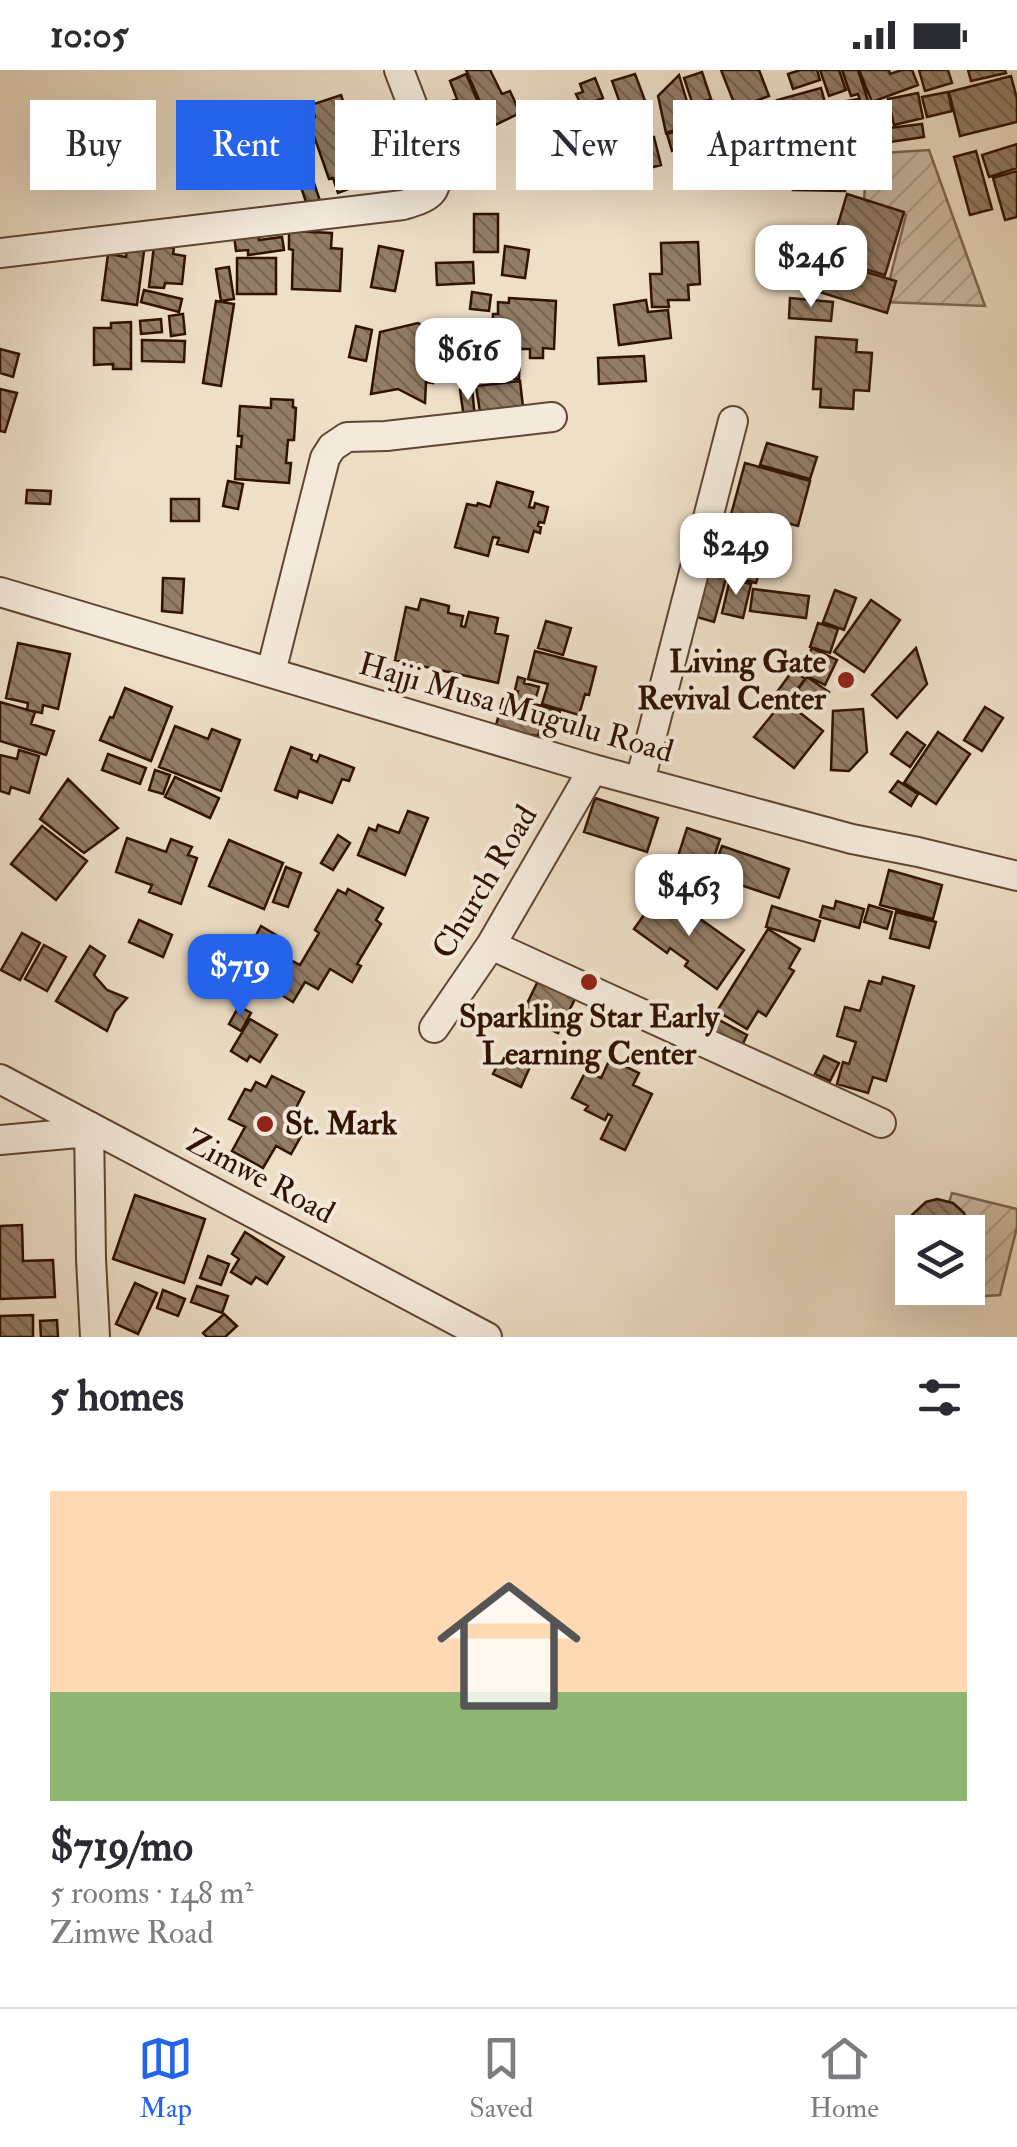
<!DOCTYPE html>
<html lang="en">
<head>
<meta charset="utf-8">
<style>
  body { margin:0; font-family:"IM FELL Double Pica",serif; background:#f7f7f7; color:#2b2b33; height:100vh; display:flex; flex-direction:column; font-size:38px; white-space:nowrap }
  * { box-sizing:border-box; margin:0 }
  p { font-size:32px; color:#7c7c81 }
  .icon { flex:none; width:55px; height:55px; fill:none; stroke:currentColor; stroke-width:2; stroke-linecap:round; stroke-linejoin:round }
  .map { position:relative; height:1267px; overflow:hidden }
  .side { display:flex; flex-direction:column; background:#fff; flex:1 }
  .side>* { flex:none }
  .hud { position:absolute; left:30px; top:30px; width:958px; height:90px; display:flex; gap:20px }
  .fabs { position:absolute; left:895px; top:1145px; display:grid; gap:20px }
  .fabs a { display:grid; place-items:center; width:90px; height:90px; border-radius:0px; background:#fff; box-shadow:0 10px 40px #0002; font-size:50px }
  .price { position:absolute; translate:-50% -85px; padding:0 22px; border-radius:20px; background:#fff; color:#222; font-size:32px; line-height:65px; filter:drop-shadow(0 2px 5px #0008) }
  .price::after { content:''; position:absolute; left:50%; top:60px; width:30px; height:22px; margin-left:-15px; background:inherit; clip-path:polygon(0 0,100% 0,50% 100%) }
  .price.current { background:#2563eb; color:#fff }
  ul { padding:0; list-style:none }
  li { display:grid; align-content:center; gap:20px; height:530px; padding:0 50px }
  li+li { border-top:2px solid #e1e1e2 }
  li span { display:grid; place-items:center; height:310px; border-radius:0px; color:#555 }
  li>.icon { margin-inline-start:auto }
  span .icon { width:180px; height:180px; fill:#fffc; stroke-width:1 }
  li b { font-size:42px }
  h2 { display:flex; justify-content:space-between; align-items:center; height:120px; padding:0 50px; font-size:42px }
  .chip { padding:0 35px; border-radius:0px; background:#fff; box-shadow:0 10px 40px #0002; font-size:35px; line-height:90px }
  .chip.current { background:#2563eb; color:#fff }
  .status { display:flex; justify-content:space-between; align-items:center; height:70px; padding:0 50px; background:#fff; direction:ltr }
  .status svg { height:28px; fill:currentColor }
  .tabs { display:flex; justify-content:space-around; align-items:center; height:140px; border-top:2px solid #e1e1e2; background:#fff; font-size:28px; color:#7c7c81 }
  .tabs a { display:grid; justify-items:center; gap:5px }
  .tabs .current { color:#2563eb }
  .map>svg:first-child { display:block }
</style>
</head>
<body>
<div class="status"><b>10:05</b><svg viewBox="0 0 49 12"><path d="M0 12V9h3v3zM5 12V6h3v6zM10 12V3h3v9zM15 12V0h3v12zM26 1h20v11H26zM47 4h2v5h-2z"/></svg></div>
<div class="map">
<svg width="1017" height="1267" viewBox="0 0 1017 1267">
  <defs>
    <pattern id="garden-furrows" width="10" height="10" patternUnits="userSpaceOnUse" patternTransform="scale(2.5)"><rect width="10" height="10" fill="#cebca5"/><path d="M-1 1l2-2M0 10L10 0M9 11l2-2" fill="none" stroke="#b1a18c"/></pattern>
    <pattern id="building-back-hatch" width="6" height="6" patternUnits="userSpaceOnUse" patternTransform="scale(2.5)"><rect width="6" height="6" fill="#937d67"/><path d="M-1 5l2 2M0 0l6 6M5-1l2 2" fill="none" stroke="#786552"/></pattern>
  </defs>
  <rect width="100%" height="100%" fill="#eedfc7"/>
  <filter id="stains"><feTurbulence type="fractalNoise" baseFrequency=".002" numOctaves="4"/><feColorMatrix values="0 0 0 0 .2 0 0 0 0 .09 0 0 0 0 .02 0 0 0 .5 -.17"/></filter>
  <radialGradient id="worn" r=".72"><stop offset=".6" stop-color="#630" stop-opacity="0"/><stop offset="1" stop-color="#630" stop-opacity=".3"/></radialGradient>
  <!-- garden -->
  <path fill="url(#garden-furrows)" stroke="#7f6752" stroke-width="2.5" d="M929,80L985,236L884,232L906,145L864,132L865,114L853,112L852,85Z
    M952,1123L1017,1139V1157L1000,1225L971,1227L967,1218L968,1162H964L965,1153L949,1133Z"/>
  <!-- building -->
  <path fill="url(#building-back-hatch)" stroke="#301200" stroke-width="2.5" d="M466,0H490L502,24L510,21L520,43L491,57Z
    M721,0H759L769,26L736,38Z
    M800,0H817L820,10L793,19L788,4Z
    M820,0H839L846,20L829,26Z
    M842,0H858L871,40L864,43L858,24L851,26Z
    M859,0H889L890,4L902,0H912L918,15L872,32Z
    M919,0H948L952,13L925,21Z
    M968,0H1005L1006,3L971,11Z
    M702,2L711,29L693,35L684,8Z
    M466,4L481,39L477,41L484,57L487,55L494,71L480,77L484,86L457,97L446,70L456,65L443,35L457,29L450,11Z
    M635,4L647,36L624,44L612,11Z
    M679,5L688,35L682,38L686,56L666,63L658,26Z
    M1011,6L1017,29V52L960,66L949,22Z
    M595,8L603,28L582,37L576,24L583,22L580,14Z
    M821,18L833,61L803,69L798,51L784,55L777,30Z
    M948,22L952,41L927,47L922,27Z
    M918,23L923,48L894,55L888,29Z
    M341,25L344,34L347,33L352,45L358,43L363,59L354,62L359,74L366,71L371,87L364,89L368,102L362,104L365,113L338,123L333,108L329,109L308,49L315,47L311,35Z
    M859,29L863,59L875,57L878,74L848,78L841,32Z
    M713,31L718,45L691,54L686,39Z
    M771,33L777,53L716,70L710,50Z
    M233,40L240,72L219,77L211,45Z
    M705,52L710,68L672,81L667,64Z
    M922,54L924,67L883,73L881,59Z
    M654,67L661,95L614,107L607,79Z
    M1017,74V98L989,107L982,85Z
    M976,81L992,139L970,145L954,87Z
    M794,86L846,87L845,121L793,120Z
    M1017,101V147L1005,150L993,108Z
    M312,107L320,131L307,135L299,111Z
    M847,124L904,142L885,205L828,188Z
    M474,144H498V182H474Z
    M289,161L332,163L331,178L342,179L340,221L292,219L293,180L289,179Z
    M258,164L259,170L282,167L284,180L248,185V180L236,181L234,166Z
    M698,172L700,214L688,215L689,230H668L669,237H652L650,204H662L661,173Z
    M154,176L174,178L173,184L185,186L182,214L165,213L164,218L149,217Z
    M379,176L403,181L395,221L371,217Z
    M505,176L529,180L525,208L502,205Z
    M127,179L144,181L137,235L102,230L108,184L126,187Z
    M237,188H276V224H237Z
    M826,190L896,211L887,243L816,221Z
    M473,192L474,213L437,215L436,193Z
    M229,197L234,229L221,231L216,199Z
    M144,220L182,229L179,242L141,232Z
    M472,222L491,225L489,241L470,239Z
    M509,228L556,231L554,279L543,278V288H530V279H520V284L496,283V268H492L493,244H498V232L509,233Z
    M790,228L833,232L831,251L789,248Z
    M646,230L648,242L668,240L671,268L619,275L614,235Z
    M216,231L234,234L221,316L203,313Z
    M183,244L185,264L171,266L169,246Z
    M161,249L162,262L141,264L140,251Z
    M131,252V299H113V294L94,295V258H111V253Z
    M418,253L438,265L433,313L426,312L425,333L398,319L371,324L380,262Z
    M356,256L372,260L366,291L349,287Z
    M816,267L857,270L856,282L872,283L869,321L854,320L853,339L820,337L821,319H813Z
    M142,270L185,271L184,292L142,291Z
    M0,279L19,284L13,307L0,303Z
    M492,284L520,285L519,309L491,308Z
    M644,286L646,311L599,314L598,288Z
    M520,311L523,337L480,342L476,316Z
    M0,319L17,323L5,362L0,361Z
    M472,319L475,347L464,348L460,320Z
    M271,329L293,330V337L296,338L294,370H288L286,393H291L289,413L235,409L237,376L241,377L242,366H238L240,336L271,338Z
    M767,373L817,387L810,409L760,395Z
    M745,393L810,411L798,456L783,452L776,480L722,465L726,451L729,452Z
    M228,411L243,414L238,439L223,436Z
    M497,412L533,422L529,437L534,438L535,433L548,437L544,453L539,452L538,456L541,457L540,463L534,461L528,482L497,474L499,468L493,467L488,486L455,477L467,434L477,436L478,433L490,437Z
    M27,420L51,421L50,434L26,433Z
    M171,429H199V451H171Z
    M711,482L761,496L756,513L727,505L714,552L693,546Z
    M163,508L184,509L182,543L162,541Z
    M730,509L751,514L743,548L722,543Z
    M753,519L809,526L806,548L750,541Z
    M835,520L856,528L844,560L823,552Z
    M421,529L449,536L448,543L463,546L461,556L465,557L469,542L498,548L495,563L508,566L498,613L395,590L406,537L418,540Z
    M871,530L900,550L864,602L834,582Z
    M546,551L571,558L563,585L538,578Z
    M818,553L838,559L830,583L810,577Z
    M18,573L70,584L58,639L43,635L42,643L27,640L28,633L6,628Z
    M812,578L837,590L825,615L800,602Z
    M916,578L927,614L897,648L872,625Z
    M535,581L596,597L589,625L585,624L579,645L542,634L548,614L528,609Z
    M793,600L805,609L788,631L777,622Z
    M518,607L525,609L524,613L539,617L534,634L560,641L558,651L543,647L538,666L532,665L530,673L494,663L503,629L515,632L518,621L515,620Z
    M807,607L829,622L818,637L796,622Z
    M125,618L172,637L151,691L100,670L110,647L113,648Z
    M784,630L823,661L794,698L754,667Z
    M0,632L35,642L31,654L54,661L46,685L0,671Z
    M985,637L1003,648L982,681L964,670Z
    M863,639L867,682L849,701L831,700L833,641Z
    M175,656L208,669L212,659L240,670L221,721L159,697Z
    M907,662L925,675L910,697L891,684Z
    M938,662L970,684L936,734L904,713Z
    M291,677L312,685L311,689L317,692L320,685L354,698L349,711L342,709L332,733L299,721L297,728L275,720Z
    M19,680L39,686L29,723L11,717L9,724L0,721V685L17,689Z
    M108,684L146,698L140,714L102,700Z
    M155,700L170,705L163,724L149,720Z
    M175,707L219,728L210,748L165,727Z
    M68,709L118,758L84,783L40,749Z
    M898,711L918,724L911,736L890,722Z
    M595,728L658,748L647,782L584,762Z
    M408,741L428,748L405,805L358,785L369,758L376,761L378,755L399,763Z
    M42,756L87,791L56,830L11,794Z
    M687,758L720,769L709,803L676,793Z
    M338,765L350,773L333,800L321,793Z
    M127,768L166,782L171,769L192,777L188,785L197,788L181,834L149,822L152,815L116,802Z
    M229,770L283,793L264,839L209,816Z
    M722,776L789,799L779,828L711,805Z
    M286,797L301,803L288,837L273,832Z
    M889,800L942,815L933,849L880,835Z
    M348,819L383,838L376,850L381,854L357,894L361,896L352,912L330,899L318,919L305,912L293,932L270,918L287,888L300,895L319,863L315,860L338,820L346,824Z
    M661,821L744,880L717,919L685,896L688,891L670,878L667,883L634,859Z
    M836,831L864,839L859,858L820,847L823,836L834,839Z
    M869,835L892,842L887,859L864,852Z
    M772,836L820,851L814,871L766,857Z
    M896,842L936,852L929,878L890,868Z
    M139,850L172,865L163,887L129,872Z
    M261,856L276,865L258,898L243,890Z
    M768,859L800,879L789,898L794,901L766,946L758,941L747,959L717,941Z
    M22,863L40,873L20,910L1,900Z
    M44,875L66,887L47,921L25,909Z
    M90,876L105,886L94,905L107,920L127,928L115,942L107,961L56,931Z
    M266,890L275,894L264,921L255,917Z
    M883,907L914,916L886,1011L873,1007L868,1023L837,1014L843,992L849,994L856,972L837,966L845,937L860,941L869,911L881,914Z
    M538,911L575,929L558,963L521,946Z
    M239,936L251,943L241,961L229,954Z
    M708,944L747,965L740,980L700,959Z
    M250,949L277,965L260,992L250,986L247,991L231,981Z
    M516,983L533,990L521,1017L493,1004L499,992L509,997Z
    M824,986L839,993L830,1011L815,1004Z
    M610,989L639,1003L633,1015L652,1024L625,1080L601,1069L612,1046L608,1044L605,1050L585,1040L588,1036L572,1028L586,1001L601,1008Z
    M272,1006L304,1022L293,1044L309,1052L291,1084L276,1076L263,1098L232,1081L245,1057L229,1049L245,1019L251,1021L256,1012L266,1017Z
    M135,1125L205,1149L184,1213L113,1189Z
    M937,1129L953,1133L964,1143L969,1155L968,1168V1162H912V1171L909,1157L912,1145L926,1132Z
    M22,1155L23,1191L53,1190L55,1227L0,1229V1156Z
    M245,1162L284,1187L267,1214L256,1207L251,1214L231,1202L239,1189L232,1184Z
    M208,1186L229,1194L221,1215L200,1208Z
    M135,1213L157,1223L138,1264L116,1254Z
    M197,1216L228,1226L222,1243L191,1232Z
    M163,1220L185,1229L178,1246L157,1238Z
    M224,1244L237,1256L225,1267H207L203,1263Z
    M33,1245V1267H0V1246Z
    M57,1250L58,1267H41L40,1251Z"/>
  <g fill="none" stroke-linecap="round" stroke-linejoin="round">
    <defs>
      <path id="minor" d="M0,183L403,135C429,127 440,124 435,94L399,0
        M0,522L593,699L852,769L918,782L1017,806
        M271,602L325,388L332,377L347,367L386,366L552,347
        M640,711L733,351
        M491,875L881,1053
        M434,958L491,875L593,699
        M0,1009L487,1267
        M89,1056L91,1189L95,1267
        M0,1070L89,1062"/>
    </defs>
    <!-- minor casing -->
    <use href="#minor" stroke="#604532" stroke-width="32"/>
    <!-- minor -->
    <use href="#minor" stroke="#f4eadb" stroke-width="28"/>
  </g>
  <!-- markers -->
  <g fill="#8f2418" stroke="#f4eadb" stroke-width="4">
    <circle cx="846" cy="610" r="10"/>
    <circle cx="589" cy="912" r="10"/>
    <circle cx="265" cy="1054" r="10"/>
  </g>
  <g text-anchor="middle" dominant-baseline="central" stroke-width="8" stroke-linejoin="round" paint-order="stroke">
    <!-- poi labels -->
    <g font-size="32" font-weight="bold" fill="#301200" stroke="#f4eadb" text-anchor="end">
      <text x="826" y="592">Living Gate<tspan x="826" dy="37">Revival Center</tspan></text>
      <text x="589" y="947" text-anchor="middle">Sparkling Star Early<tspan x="589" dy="37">Learning Center</tspan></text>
      <text x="285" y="1054" text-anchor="start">St. Mark</text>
    </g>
    <!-- street labels -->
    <g font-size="32" fill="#301200" stroke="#f4eadb">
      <text transform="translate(516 638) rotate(16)">Hajji Musa Mugulu Road</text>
      <text transform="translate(485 812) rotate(-59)">Church Road</text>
      <text transform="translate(260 1107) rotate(28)">Zimwe Road</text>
    </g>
  </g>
  <rect width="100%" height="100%" filter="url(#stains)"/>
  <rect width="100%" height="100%" fill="url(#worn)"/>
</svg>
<div class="fabs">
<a><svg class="icon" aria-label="layers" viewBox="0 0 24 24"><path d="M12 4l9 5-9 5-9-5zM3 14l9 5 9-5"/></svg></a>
</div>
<b class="price" style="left:811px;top:240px">$246</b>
<b class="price" style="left:468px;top:333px">$616</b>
<b class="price" style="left:736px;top:528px">$249</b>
<b class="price" style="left:689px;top:869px">$463</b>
<b class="price current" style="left:240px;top:949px">$719</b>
<div class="hud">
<a class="chip">Buy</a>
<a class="chip current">Rent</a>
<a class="chip">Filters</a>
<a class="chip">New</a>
<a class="chip">Apartment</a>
</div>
</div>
<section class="side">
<h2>5 homes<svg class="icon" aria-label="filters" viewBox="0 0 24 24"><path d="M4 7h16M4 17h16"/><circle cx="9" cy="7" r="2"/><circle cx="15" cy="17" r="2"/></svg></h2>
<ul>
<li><span style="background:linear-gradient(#ffd9b3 65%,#8fb573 0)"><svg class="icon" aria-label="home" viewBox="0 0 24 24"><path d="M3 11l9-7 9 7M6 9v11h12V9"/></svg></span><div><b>$719/mo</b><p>5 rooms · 148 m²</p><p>Zimwe Road</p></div></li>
</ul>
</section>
<nav class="tabs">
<a class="current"><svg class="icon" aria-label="map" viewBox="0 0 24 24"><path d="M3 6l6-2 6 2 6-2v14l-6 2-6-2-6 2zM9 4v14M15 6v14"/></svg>Map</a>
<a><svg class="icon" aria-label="saved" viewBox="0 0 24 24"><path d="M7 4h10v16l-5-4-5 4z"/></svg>Saved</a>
<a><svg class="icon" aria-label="home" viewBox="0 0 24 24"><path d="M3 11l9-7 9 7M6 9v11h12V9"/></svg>Home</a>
</nav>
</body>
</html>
